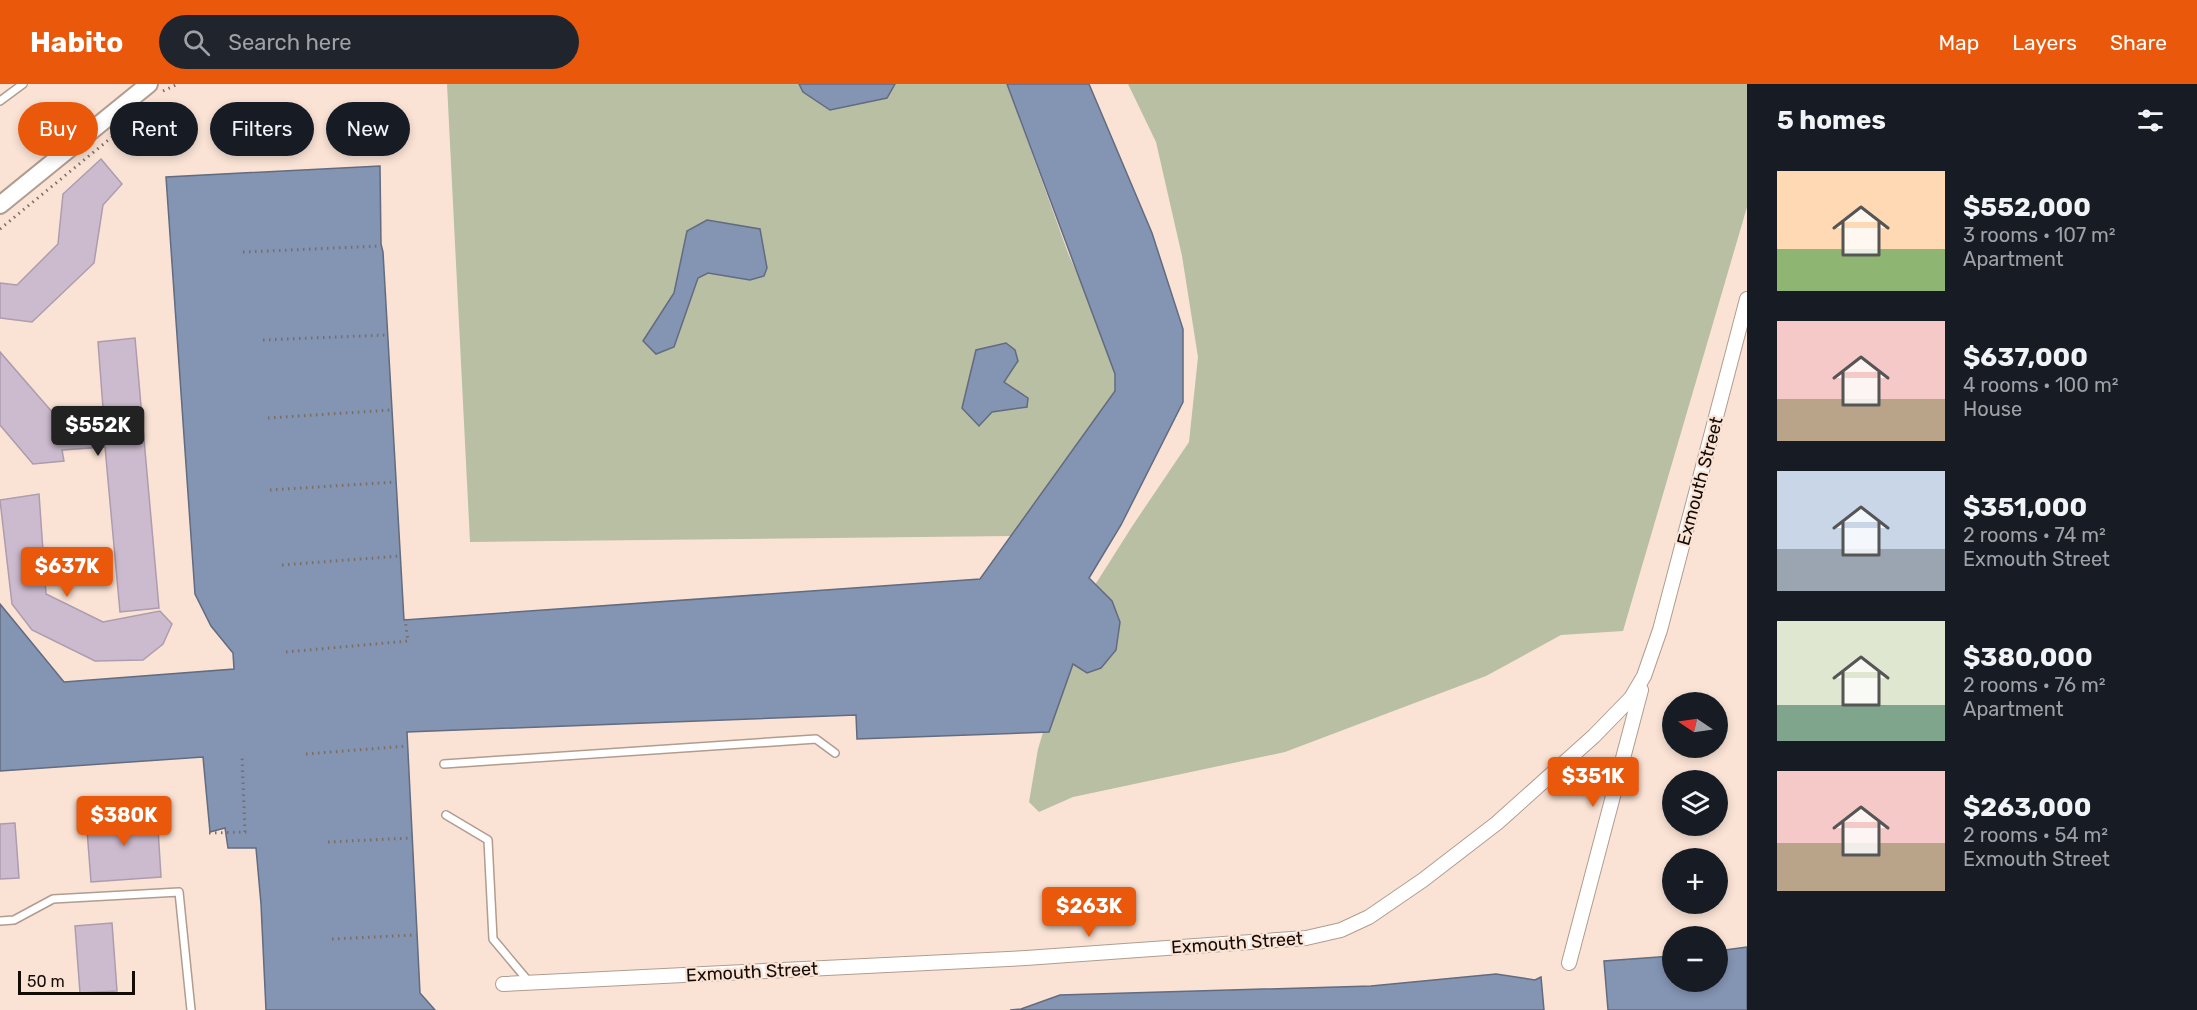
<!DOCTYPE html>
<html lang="en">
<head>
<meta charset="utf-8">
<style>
  body { margin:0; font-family:Rubik,sans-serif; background:#20242c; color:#f1f3f6; height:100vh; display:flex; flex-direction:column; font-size:22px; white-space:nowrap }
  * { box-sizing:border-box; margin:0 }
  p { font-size:20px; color:#9ea1a6 }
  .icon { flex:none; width:33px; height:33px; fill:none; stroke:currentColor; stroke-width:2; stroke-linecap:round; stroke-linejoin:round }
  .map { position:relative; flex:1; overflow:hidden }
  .side { display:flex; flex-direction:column; background:#171b24; width:450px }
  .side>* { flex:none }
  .guide { position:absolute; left:18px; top:18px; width:570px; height:54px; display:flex; gap:12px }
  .needle { width:39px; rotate:283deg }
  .controls { position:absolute; left:1662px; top:608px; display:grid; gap:12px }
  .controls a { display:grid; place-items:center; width:66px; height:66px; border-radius:50%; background:#171b24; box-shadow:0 3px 9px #0003; font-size:30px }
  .scale { position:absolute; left:18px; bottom:15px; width:117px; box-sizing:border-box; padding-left:6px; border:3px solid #120b06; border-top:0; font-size:16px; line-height:21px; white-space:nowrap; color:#120b06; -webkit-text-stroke:4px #fae3d5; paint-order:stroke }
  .price { position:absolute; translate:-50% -51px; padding:0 14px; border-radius:6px; background:#ea580c; color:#fff; font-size:20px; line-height:39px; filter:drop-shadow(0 2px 3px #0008) }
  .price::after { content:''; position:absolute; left:50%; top:36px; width:18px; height:14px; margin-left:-9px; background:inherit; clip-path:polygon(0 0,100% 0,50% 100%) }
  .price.selected { background:#222; color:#fff }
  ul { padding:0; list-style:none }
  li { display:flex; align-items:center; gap:18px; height:150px; padding:0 30px }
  li span { display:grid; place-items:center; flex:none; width:168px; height:120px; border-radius:0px; color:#555 }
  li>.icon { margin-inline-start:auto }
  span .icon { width:72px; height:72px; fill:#fffc; stroke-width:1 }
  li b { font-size:26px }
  h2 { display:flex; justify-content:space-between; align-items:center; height:72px; padding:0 30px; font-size:26px }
  .pill { padding:0 21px; border-radius:27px; background:#171b24; box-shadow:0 3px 9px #0003; font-size:21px; line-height:54px }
  .pill.selected { background:#ea580c; color:#fff }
  header { display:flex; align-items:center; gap:36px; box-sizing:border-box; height:84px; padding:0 30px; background:#ea580c; color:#fff }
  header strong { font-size:28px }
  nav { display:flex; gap:33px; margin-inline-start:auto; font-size:21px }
  .search { width:420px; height:54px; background:#20242c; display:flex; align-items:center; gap:15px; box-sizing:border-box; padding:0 21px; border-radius:33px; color:#9ea1a6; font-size:22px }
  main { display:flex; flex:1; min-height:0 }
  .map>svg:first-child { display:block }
</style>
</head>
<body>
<header>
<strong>Habito</strong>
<div class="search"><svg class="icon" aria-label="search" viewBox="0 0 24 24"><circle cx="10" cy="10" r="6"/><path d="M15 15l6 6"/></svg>Search here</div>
<nav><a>Map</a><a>Layers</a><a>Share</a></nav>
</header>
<main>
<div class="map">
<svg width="1747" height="926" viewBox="0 0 1747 926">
  <rect width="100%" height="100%" fill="#fae3d5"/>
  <!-- green -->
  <path fill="#b8bfa3" d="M447,0H1007L1068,169L1111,266L1115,290V307L1012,452L470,458Z
    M1128,0H1747V123L1623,547L1561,551L1486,592L1285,668L1073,713L1039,728L1029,718L1038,665L1081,523L1133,441L1189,358L1198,273L1182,172L1156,58Z"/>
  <!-- water -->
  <path fill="#8494b3" stroke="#626b7f" stroke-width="1.5" d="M799,0H895L887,14L830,26L803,8Z
    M1007,0H1089L1152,149L1183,245V318L1121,441L1089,494L1112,517L1120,538L1116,566L1101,584L1087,589L1073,580L1049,648L857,655L856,631L407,648L420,909L435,926H266L261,820L256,764H228L225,744L210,748L203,673L0,687V520L64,598L234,585L233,569L211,542L195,510L166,93L380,82L381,160L383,168L404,536L980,495L1115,307V290Z
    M707,136L760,145L767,184L764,192L750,196L708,189L698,194L674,263L656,270L643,257L674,209L687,147Z
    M1006,259L1015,266L1018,277L1004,298L1028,314L1027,323L992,328L979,342L962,324L976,266Z
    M1747,863V926H1608L1604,877L1672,872V897H1718V867Z
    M1496,890L1535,896L1541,893L1544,926H1010L1021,925L1060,911L1371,902Z"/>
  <!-- building -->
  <path fill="#ccbbce" stroke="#ac9cae" stroke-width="1.5" d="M101,75L122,100L103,121L94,179L32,238L0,234V199L17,201L58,160L63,110Z
    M135,254L159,524L120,528L105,363L62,366L64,377L33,380L0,341V268L53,329L103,324L98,258Z
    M39,410L46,510L103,538L160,527L172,540L163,560L143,576L95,577L32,546L12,520L0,416Z
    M157,728L161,793L91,798L86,733Z
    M15,739L19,794L0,795V740Z
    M112,839L117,907L80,909L75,842Z"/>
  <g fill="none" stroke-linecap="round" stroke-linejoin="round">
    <defs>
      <path id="service" d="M0,17L23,0
        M444,680L816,655L835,669
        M446,731L488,756L493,855L529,898
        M0,837L14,836L53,815L179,808L191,926"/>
      <path id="minor" d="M1569,879L1641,606
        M503,900L1026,874L1306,854L1341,846L1369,833L1423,796L1497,739L1594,652L1631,614L1644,592L1660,546L1747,215"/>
      <path id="tertiary" d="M0,121L149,0"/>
    </defs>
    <!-- service casing -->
    <use href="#service" stroke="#b19c8f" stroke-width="10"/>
    <!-- minor casing -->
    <use href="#minor" stroke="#b19c8f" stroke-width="16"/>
    <!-- tertiary casing -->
    <use href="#tertiary" stroke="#b19c8f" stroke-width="20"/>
    <!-- path -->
    <path stroke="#7c6d64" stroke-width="3" stroke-dasharray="1.5 4.5" stroke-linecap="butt" d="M163,7L178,0
      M0,145L151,21
      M243,168L382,162
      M263,256L387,251
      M268,334L391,326
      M270,406L396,398
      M282,481L400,472
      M286,568L408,557L405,535
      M306,670L407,662
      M209,749L245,748L242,672
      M328,758L411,754
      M332,855L416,851"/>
    <!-- service -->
    <use href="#service" stroke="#fff" stroke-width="7"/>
    <!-- minor -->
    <use href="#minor" stroke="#fff" stroke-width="14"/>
    <!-- tertiary -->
    <use href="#tertiary" stroke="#fff" stroke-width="16"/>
  </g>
  <g text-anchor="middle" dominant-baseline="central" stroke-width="4.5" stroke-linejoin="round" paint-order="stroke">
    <!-- street labels -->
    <g font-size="18" fill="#120b06" stroke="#fae3d5">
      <text transform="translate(1700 397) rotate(-75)">Exmouth Street</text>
      <text transform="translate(1237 859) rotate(-4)">Exmouth Street</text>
      <text transform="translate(752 888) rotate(-3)">Exmouth Street</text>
    </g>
  </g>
</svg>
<div class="controls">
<a><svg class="needle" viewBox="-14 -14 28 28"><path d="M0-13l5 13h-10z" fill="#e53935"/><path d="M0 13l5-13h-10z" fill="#9ea1a6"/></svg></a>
<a><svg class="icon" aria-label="layers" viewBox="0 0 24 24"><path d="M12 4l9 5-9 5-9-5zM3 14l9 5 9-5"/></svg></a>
<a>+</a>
<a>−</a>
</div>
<div class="scale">50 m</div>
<b class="price selected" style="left:98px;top:373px">$552K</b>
<b class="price" style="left:67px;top:514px">$637K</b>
<b class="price" style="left:1593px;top:724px">$351K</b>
<b class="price" style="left:124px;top:763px">$380K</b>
<b class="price" style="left:1089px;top:854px">$263K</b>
<div class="guide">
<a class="pill selected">Buy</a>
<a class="pill">Rent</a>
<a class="pill">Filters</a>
<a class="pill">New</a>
</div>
</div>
<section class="side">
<h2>5 homes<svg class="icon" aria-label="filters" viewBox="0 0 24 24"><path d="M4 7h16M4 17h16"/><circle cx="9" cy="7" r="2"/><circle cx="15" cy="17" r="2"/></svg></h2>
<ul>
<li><span style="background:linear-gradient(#ffd9b3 65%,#8fb573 0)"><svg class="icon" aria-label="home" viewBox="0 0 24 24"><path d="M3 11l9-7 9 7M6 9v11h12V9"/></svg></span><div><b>$552,000</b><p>3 rooms · 107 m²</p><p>Apartment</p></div></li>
<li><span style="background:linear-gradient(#f6c9c9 65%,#b9a48a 0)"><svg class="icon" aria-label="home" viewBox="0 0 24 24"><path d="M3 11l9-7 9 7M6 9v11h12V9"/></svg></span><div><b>$637,000</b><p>4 rooms · 100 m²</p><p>House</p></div></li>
<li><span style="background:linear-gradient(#c9d6e8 65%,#9aa5b1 0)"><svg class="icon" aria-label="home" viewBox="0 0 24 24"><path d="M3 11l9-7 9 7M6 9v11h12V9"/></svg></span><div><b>$351,000</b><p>2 rooms · 74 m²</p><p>Exmouth Street</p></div></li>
<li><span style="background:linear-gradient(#dfe7d0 70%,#7fa58c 0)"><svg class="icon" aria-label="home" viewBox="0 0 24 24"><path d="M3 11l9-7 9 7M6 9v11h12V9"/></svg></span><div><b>$380,000</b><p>2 rooms · 76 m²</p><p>Apartment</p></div></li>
<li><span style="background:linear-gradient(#f6c9c9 60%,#b9a48a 0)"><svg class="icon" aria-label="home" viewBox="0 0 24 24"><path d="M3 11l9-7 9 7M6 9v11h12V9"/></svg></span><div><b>$263,000</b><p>2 rooms · 54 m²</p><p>Exmouth Street</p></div></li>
</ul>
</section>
</main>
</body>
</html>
